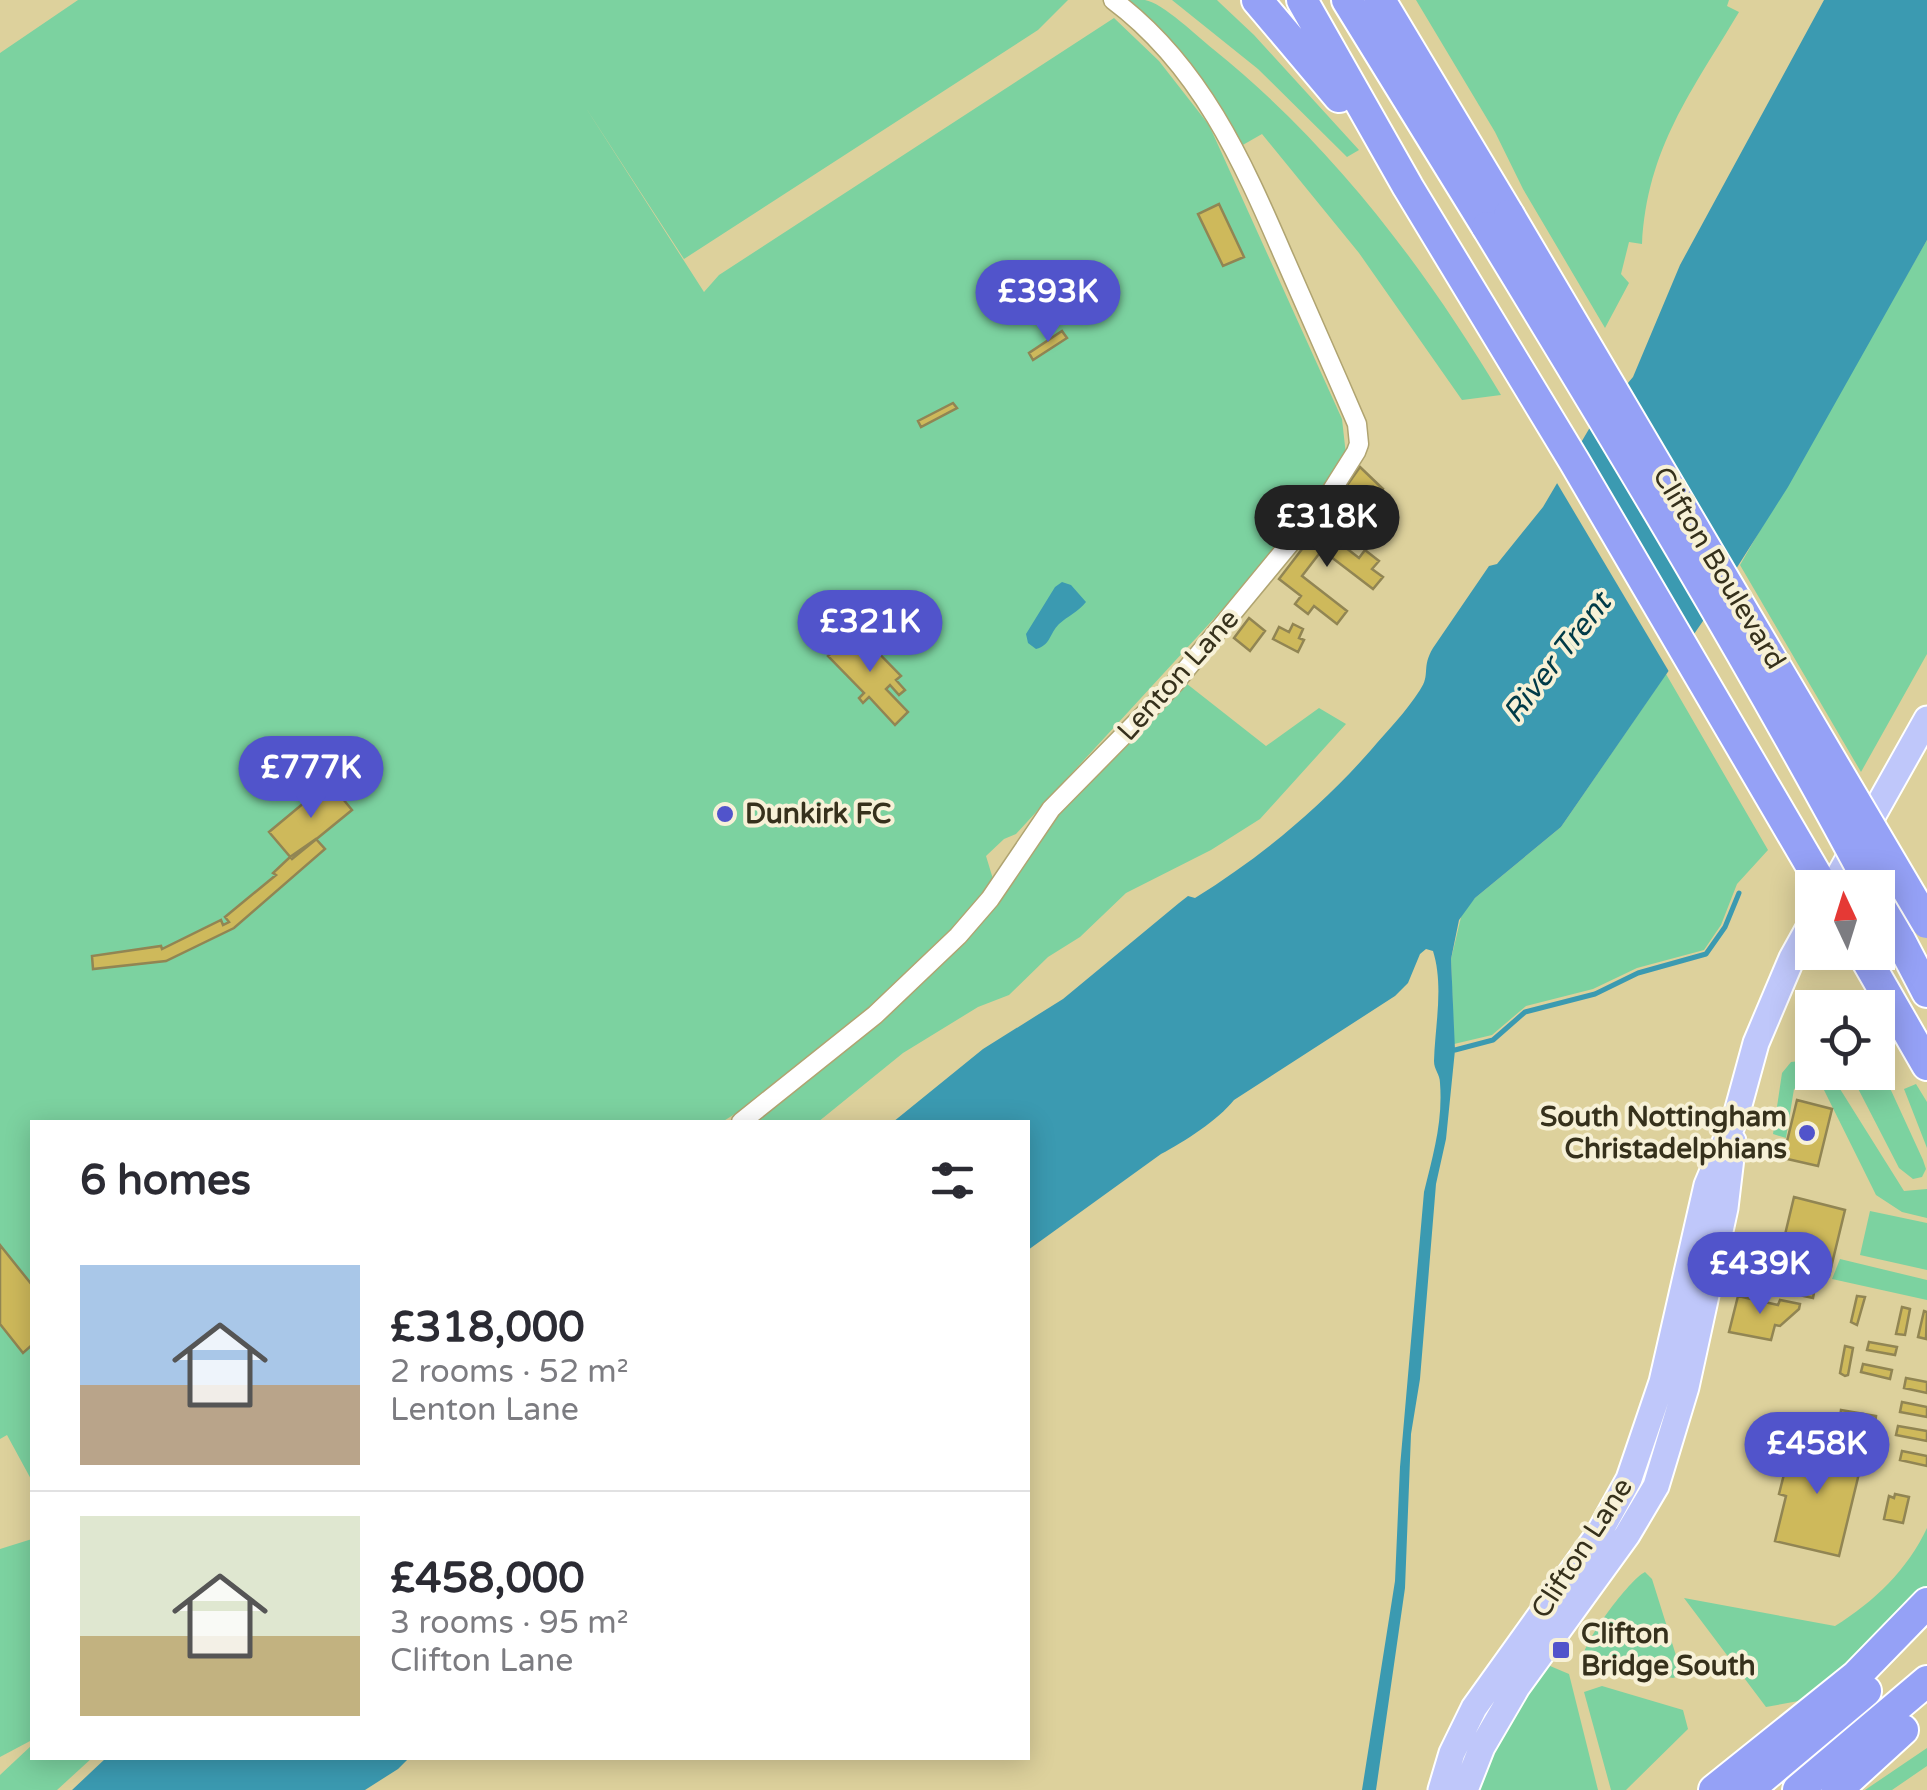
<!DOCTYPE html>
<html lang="en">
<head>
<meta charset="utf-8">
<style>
  body { margin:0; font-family:"Varela Round",sans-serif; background:#f7f7f7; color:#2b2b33; height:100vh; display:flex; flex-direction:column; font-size:38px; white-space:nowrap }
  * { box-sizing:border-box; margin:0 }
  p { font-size:32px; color:#7c7c81 }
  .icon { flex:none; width:55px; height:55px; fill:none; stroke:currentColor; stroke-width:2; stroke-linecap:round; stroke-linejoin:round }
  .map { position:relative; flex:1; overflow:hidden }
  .sheet { position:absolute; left:30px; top:1120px; width:1000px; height:640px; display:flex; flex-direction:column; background:#fff; border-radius:0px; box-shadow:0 5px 25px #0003 }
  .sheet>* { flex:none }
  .needle { width:65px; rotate:356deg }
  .tools { position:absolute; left:1795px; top:870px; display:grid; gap:20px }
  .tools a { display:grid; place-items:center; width:100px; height:100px; border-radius:0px; background:#fff; box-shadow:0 5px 25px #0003; font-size:50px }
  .price { position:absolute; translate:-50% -85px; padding:0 22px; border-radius:35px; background:#5154cb; color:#fff; font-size:32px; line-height:65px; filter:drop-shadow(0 2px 5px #0008) }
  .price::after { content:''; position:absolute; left:50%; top:60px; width:30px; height:22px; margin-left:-15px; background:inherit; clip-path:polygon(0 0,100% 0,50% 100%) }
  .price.on { background:#222; color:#fff }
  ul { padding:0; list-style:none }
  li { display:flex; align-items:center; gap:30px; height:250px; padding:0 50px }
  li+li { border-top:2px solid #e1e1e2 }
  li span { display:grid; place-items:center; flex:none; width:280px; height:200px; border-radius:0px; color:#555 }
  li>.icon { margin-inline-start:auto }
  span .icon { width:120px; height:120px; fill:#fffc; stroke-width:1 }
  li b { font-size:42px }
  h2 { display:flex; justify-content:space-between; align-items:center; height:120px; padding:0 50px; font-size:42px }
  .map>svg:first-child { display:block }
</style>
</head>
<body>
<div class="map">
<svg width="1927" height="1790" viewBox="0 0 1927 1790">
  <rect width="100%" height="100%" fill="#ddd19c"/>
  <!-- green -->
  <path fill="#7cd2a0" d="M78,0H1068L1038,30L684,259L584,105L704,292L719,275L1114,18L1159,61L1209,125L1342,419L1346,455L1254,575L1016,834L1004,839L986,856L993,879C927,970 833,1038 746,1107L722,1122H32V1481L7,1435L0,1439V53Z
    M1122,0C1129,0 1138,0 1145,0C1163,3 1198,37 1213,49C1332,145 1423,265 1501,395L1462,400L1359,253L1262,134L1241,146L1202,83Z
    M1172,0H1217L1220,3L1254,35L1359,150L1347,157L1258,69Z
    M1416,0H1729L1727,6L1739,12C1692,91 1647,148 1642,244L1629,242L1621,274L1629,283L1605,328L1523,189L1495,132Z
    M1927,240V654L1861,772L1740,565Z
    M1666,674L1768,850L1737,884L1721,925L1704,950L1637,968L1593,989L1526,1006L1492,1035L1454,1044L1451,959L1462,913L1475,898L1561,827Z
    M1182,680L1266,746L1319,708L1346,724L1260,819L1211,850L1126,893L1080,937L1048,957L1009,995L978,1007L903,1053L818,1122H753L887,1013L1050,824Z
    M1809,1060L1812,1062V1072L1830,1073L1904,1191L1927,1189V1218L1902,1212L1876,1195L1823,1088L1802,1084L1794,1089L1786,1138L1773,1134L1782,1073L1791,1062Z
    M1878,1062L1923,1160L1926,1169L1922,1177L1913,1179L1899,1168L1850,1073L1878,1072Z
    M1916,1084L1927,1102V1148L1904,1089Z
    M1870,1211L1927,1223V1270L1860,1255Z
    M1840,1259L1927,1280V1300L1832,1279Z
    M1927,1528V1587L1882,1640L1804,1700L1766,1707L1684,1598L1835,1626C1874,1602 1908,1569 1927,1528Z
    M32,1539V1740L0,1757V1549Z
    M1645,1572L1652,1579L1679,1665V1676L1673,1678L1582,1660C1583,1642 1629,1580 1645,1572Z
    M1543,1663L1569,1674L1598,1790H1475L1503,1724Z
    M1602,1686L1683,1710L1688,1729L1626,1790H1611L1584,1692Z
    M32,1745V1758H92L57,1790H0V1775Z
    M1927,1748V1766L1892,1790H1865Z"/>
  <!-- water -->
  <path fill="#3b9ab1" d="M1824,0H1927V240L1788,487L1703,621L1561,827L1475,898L1459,920L1451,959L1455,1050L1446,1139L1436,1184L1420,1379L1411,1434L1405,1588L1376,1790H1362L1395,1581L1400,1467L1424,1192C1433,1155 1443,1122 1440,1083C1440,1074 1434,1070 1434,1061C1435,1025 1444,986 1433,951L1426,949L1420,954L1408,983L1395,996L1234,1100C1218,1120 1184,1142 1161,1154L1028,1250V1122H893L983,1049L1063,999L1179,903L1188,896L1195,898C1262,856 1319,809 1371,750C1388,730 1406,712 1420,690C1431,674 1421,668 1433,648L1489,566L1497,564L1543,507L1589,429L1633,377L1680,265Z
    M1062,582L1071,585L1086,602C1078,612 1068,616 1059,624C1049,634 1051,645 1036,649L1028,643L1026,634L1055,587Z
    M106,1758H409L398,1769L365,1790H72Z"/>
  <!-- pier -->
  <path fill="#ddd19c" d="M1571,445L1696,640L1671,675L1554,478Z"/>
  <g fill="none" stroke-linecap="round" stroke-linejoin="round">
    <!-- stream -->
    <path stroke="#3b9ab1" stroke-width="5" d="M1455,1050L1493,1040L1525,1012L1595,994L1638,973L1706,954L1725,927L1739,893"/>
  </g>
  <!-- building -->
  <path fill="#ceb95b" stroke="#918553" stroke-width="2.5" d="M1219,204L1244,257L1223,266L1198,214Z
    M1062,331L1067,338L1033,360L1029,353Z
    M953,403L957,408L921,427L918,421Z
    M1360,467L1383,489L1374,502L1360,491L1349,507L1338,498Z
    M1329,514L1342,524L1332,537L1359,558L1365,550L1379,561L1372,569L1383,577L1373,589L1322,550L1302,576L1347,611L1337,624L1314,606L1308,614L1295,604L1301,596L1279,579Z
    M1249,618L1265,631L1250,651L1234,638Z
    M1293,624L1303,629L1299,638L1304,640L1298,652L1273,639L1279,627L1289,632Z
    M856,630L901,676L896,680L905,690L899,695L890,685L886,689L908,712L895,725L869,697L863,703L859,698L864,693L828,656Z
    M329,782L352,810L292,859L269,832Z
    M316,839L325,849L234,928L166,961L93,969L92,956L161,946L162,949L221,920L223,925L229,922L225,917L276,875L273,873L290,857Z
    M1797,1100L1832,1109L1818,1166L1783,1158Z
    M1794,1197L1845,1210L1829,1276L1778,1264Z
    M0,1245L32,1285V1345L23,1353L0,1324Z
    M1775,1272L1789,1275L1785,1292L1772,1289Z
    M1789,1273L1816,1282L1813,1298L1785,1292Z
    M1738,1296L1778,1305L1780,1300L1800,1304L1799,1309L1780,1326L1775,1325L1771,1340L1729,1332Z
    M1857,1296L1865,1297L1857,1325L1851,1322Z
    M1902,1307L1910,1309L1905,1335L1896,1334Z
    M1924,1311L1927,1312L1926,1339L1918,1337Z
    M1869,1342L1897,1347L1895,1355L1867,1350Z
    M1845,1346L1853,1348L1848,1375L1845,1376L1840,1373Z
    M1863,1364L1892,1370L1890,1379L1861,1372Z
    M1906,1378L1927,1382V1393L1904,1388Z
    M1902,1402L1927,1407V1417L1900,1412Z
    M1841,1410L1876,1416L1875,1424L1840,1418Z
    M1898,1426L1927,1431V1441L1896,1435Z
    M1794,1435L1811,1440L1810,1444L1863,1457L1839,1556L1775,1541L1786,1496L1779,1494Z
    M1902,1451L1927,1456V1466L1900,1460Z
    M1895,1494L1909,1497L1903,1523L1884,1519L1889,1496L1894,1498Z"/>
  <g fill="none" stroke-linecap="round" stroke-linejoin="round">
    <defs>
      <path id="street" d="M741,1122L875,1015L958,936L990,899L1051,809L1174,684L1325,501L1356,452L1359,444L1357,424C1333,368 1308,312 1284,257C1242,160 1200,65 1113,0"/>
      <path id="primary" d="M1832,888L1927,719
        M1441,1790L1452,1753L1474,1708L1598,1535L1629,1479L1662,1382L1707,1185L1736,1116L1756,1043L1792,958L1812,922
        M1465,1790L1482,1747L1517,1687L1627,1535L1656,1486L1686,1387L1725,1208L1733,1141"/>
      <path id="highway" d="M1257,0L1339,97
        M1302,0L1408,187L1574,461L1824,888
        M1347,0L1487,227
        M1380,0L1509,215
        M1878,898L1927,992
        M1862,952L1927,1065
        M1714,1790L1856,1676L1927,1603
        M1748,1790L1866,1691
        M1798,1790L1927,1681
        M1837,1790L1903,1730"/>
    </defs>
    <!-- street casing -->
    <use href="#street" stroke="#b0a471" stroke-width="21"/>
    <!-- primary casing -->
    <use href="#primary" stroke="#fff" stroke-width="29"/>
    <!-- highway casing -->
    <use href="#highway" stroke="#fff" stroke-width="34"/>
    <!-- street -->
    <use href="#street" stroke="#fff" stroke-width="18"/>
    <!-- primary -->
    <use href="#primary" stroke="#bfc7fa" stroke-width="25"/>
    <!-- highway -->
    <use href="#highway" stroke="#95a1f6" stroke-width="30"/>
    <defs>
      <path id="highway-bridge" d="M1509,215L1927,923
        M1487,227C1620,445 1752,663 1872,888"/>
    </defs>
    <!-- highway-bridge casing -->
    <use href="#highway-bridge" stroke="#fff" stroke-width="34" stroke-linecap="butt"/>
    <!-- highway-bridge -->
    <use href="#highway-bridge" stroke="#95a1f6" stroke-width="30"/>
  </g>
  <!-- markers -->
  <g fill="#5154cb" stroke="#f7f1d7" stroke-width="4">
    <circle cx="725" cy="814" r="10"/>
    <circle cx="1807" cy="1133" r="10"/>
    <rect x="1551" y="1640" width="20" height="20" rx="5"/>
  </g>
  <g text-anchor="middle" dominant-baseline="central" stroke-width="8" stroke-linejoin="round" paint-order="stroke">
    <!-- street labels -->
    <g font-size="28" fill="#36311c" stroke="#f7f1d7">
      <text transform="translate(1719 568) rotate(59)">Clifton Boulevard</text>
      <text transform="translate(1178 675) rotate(-48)">Lenton Lane</text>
      <text transform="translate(1582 1548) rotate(-57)">Clifton Lane</text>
    </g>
    <!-- poi labels -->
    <g font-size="28" font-weight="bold" fill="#36311c" stroke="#f7f1d7" text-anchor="start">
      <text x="745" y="814">Dunkirk FC</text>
      <text x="1787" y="1117" text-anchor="end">South Nottingham<tspan x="1787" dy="32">Christadelphians</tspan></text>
      <text x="1581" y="1634">Clifton<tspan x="1581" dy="32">Bridge South</tspan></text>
    </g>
    <!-- water labels -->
    <g font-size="30" font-style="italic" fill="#003a47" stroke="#f7f1d7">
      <text transform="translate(1557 658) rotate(-52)">River Trent</text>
    </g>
  </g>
</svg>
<div class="tools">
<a><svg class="needle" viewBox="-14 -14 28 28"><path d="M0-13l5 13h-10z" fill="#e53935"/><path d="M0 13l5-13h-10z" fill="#7c7c81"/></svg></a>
<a><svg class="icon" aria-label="locate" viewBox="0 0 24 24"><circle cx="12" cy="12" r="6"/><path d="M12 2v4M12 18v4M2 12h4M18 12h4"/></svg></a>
</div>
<b class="price" style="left:1048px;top:345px">£393K</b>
<b class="price on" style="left:1327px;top:570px">£318K</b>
<b class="price" style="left:870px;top:675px">£321K</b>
<b class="price" style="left:311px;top:821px">£777K</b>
<b class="price" style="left:1760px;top:1317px">£439K</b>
<b class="price" style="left:1817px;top:1497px">£458K</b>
<section class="sheet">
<h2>6 homes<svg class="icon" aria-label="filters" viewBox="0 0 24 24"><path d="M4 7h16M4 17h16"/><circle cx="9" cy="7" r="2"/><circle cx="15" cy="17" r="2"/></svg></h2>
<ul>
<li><span style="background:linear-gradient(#a9c7e8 60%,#b9a48a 0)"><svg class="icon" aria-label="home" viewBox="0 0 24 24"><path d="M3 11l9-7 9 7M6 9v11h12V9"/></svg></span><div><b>£318,000</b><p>2 rooms · 52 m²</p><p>Lenton Lane</p></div></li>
<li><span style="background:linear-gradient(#dfe7d0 60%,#c2b280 0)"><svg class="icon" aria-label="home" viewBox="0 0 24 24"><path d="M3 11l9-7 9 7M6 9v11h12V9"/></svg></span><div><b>£458,000</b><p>3 rooms · 95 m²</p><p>Clifton Lane</p></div></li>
</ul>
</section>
</div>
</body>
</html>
